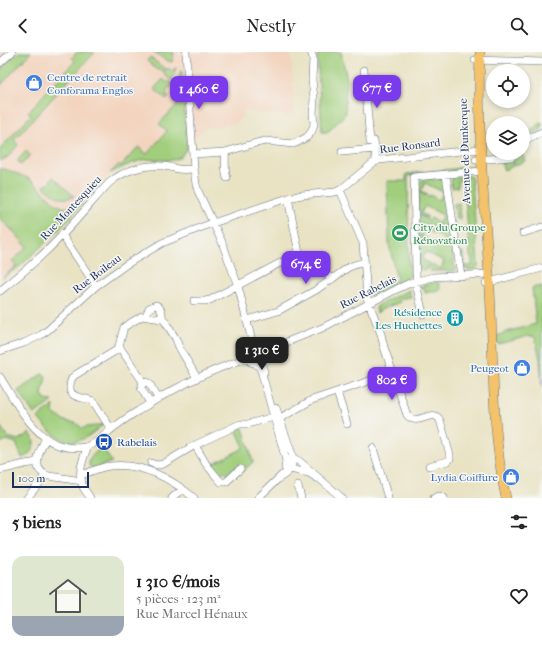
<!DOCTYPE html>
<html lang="fr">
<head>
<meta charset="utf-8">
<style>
  body { margin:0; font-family:"IM FELL French Canon",serif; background:#f6f6f6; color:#222; height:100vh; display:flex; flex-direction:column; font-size:15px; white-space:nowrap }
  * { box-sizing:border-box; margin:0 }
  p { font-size:13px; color:#767676 }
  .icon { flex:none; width:22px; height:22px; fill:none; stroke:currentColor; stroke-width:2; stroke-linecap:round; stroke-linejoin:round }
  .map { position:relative; height:446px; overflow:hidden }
  .drawer { display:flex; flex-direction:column; background:#fff; flex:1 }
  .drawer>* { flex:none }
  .buttons { position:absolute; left:486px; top:12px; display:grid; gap:8px }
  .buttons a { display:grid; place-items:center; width:44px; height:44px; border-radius:50%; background:#fff; box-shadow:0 2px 6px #0003; font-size:20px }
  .scale { position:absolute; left:12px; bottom:10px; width:77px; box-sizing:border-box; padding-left:4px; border:2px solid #1b2f5e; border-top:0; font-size:11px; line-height:14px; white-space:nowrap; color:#1b2f5e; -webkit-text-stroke:3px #f6f6f2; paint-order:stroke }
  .price { position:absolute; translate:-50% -34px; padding:0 9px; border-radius:8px; background:#7c3aed; color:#fff; font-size:13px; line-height:26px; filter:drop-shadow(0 1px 2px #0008) }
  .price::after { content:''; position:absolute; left:50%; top:24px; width:12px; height:9px; margin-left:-6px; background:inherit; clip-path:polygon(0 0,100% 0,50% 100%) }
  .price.current { background:#222; color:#fff }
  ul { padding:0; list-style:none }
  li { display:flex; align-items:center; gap:12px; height:100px; padding:0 12px }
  li span { display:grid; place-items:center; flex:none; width:112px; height:80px; border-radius:12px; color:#555 }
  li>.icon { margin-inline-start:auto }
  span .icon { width:48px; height:48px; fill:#fffc; stroke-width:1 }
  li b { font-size:17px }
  h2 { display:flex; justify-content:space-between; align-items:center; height:48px; padding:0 12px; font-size:17px }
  header { display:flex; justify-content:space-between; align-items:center; height:52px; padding:0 12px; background:#fff; font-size:18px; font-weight:600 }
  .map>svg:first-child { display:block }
</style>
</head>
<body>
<header><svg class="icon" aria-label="back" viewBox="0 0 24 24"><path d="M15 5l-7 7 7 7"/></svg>Nestly<svg class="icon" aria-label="search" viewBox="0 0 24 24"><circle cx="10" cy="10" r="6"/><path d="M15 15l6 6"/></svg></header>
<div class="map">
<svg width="542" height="446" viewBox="0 0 542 446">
  <rect width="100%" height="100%" fill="#f6f6f2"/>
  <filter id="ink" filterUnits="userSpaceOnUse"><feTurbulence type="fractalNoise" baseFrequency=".025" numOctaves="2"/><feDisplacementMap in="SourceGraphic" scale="8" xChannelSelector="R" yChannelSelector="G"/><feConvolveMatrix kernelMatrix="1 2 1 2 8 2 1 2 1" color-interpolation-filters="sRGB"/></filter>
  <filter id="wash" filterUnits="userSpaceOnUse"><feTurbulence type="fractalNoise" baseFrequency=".012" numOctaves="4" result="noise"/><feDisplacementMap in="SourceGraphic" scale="16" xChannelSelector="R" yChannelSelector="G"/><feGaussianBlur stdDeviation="0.9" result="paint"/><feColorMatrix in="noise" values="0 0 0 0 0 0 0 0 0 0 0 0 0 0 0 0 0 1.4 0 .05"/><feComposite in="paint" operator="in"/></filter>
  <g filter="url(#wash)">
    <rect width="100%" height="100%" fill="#e9e3c4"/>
    <!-- built -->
    <path fill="#f3d4be" d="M0,0H291L295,64L246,59L236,72L204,76L185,100L180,105L176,107L168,109L158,108H143L127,113L110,121L60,177L20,214L0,227Z"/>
    <!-- green -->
    <path fill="#a0ce7c" stroke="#5e7e6d" d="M18,0H31L0,34V18Z
      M77,0H95L14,88L18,93L8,105L0,109V97L31,63L28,60L75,9L72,6Z
      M154,0H174L173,7L172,10C165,9 160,4 154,0Z
      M317,0H341L347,28L345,47L346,61L331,77L327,80H322Z
      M150,5L161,14L165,16L162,20L158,17L157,18L147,9Z
      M167,16L173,19L175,16H176L172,29L163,21Z
      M180,19H182L187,95C178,116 160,105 142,108C131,111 121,116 110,121L119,112L121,114L138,95L147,102L167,79L159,72L182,47L177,39Z
      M163,27L168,31L169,29L172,32L171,35H168L166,44L169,45L167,48L154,37Z
      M542,70V77C536,81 529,82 523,87V84L526,83Z
      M26,99L30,103L23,111L20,113L19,111L18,108Z
      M522,101L525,109L504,118L501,111L511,109L512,112H514L513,109L517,107Z
      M471,115V119L408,124L409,214H412L411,223L407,227L395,232L376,242H373L370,240V238L374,237L397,228L389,192L387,129H406V122Z
      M0,117H5L30,127L56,152C66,158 70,156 79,149L82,152L60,177L20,214L3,225L16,214L12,209L27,195L14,180L0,167Z
      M469,124L471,125L472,128L478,214C476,218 467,219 463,216L461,200H463L464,214H472V205H470L464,128L458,129V135L452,136L451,131L452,127L456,125Z
      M53,125L74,144C63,151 52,142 44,135L46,132L48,133L50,130V129Z
      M439,126L443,129L444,131L449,174L420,172L418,169L419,163L429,169L431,166L439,171L443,163L425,154L421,161L428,165L427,166L418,162V140L429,145L430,143L439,148L443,140L425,131L421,139L428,142L427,143L418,138C418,136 417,134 417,132C419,126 434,127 439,126Z
      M459,151L460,167H456L454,152Z
      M421,174L449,176L455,217L454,219H430L429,217L432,212L441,217L444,209L426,200L424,203L419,201V186L430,192L432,189L440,193L444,186L425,177L422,184L429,188L428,189L418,184V177L421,176Z
      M419,203L423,205L422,207L429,211L427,217L425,218L420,217L419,216Z
      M434,230L439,231L440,238L425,241V236L420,237V234Z
      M542,234V335L540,307L535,285L529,284L498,292L497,284L506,280L536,272L532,236Z
      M409,238L411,245L399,247L400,250L382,257L377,261L376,256L378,253Z
      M250.5 302a5.5 5.5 0 1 1 11 0a5.5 5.5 0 1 1-11 0Z
      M43,321L46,325L42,342L45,348L53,349L34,362L18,339Z
      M54,353L53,361L65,369L76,371L82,376L104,372C98,377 91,383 83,387C64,396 49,379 38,366Z
      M0,374L8,385L18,388L30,381C38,390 33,402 22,406L16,391L7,388L0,391Z
      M239,376H243L253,410L244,418L229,424L224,419L219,424L208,411L199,393L202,392L209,410L214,411L242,397L243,393L236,377Z
      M102,395L112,410L94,416L91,415L89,414C88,405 96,400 102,395Z"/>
  </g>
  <g filter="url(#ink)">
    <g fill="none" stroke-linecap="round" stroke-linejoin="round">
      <defs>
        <path id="minor" d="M186,0L194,117L196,132L198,139L222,190L238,234L253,293
          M475,8L542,10
          M0,11L12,0
          M364,18L370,90L374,89L375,97
          M523,91L529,86L542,80
          M225,100C226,109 224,117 227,126
          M342,100L375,97L376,109
          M193,102L225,100L256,91L266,89L293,92L298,90L307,85L312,79L314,72L313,62L314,46L312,28L313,6L311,0
          M476,108L511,105L517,101
          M446,123L461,224
          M340,138L363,191L367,246L381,282L384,295L407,363C418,376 432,355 440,368L450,403V407L448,409L429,414
          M288,146L299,201L332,227
          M523,181L542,175
          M62,183L96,234
          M486,231L542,216
          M0,239C24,220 47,200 68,177C82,162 95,146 109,131C123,119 143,112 162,114C168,114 173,116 178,117C183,118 189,117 194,117
          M194,249H205L210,248L299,201
          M423,262L417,236L416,222L414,125L482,119
          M146,264L149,256L156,253C161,255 163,262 162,267
          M247,268L278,259L316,238L349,215L357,212L364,211
          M246 302a9 9 0 1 1 18 0a9 9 0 1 1-18 0Z
          M119,294L143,330
          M0,299L24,291L41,283L48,278L96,234L127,212L162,191L207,173L288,146L302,143L335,140L340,138L373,111L379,108L480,97
          M264,299L322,276L397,237L410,231L433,225L489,222
          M262,308V313L264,320
          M255,311L260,316L262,322L284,401L286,409L285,416L309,421L317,426
          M0,325C13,346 32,382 56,392C65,396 79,397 88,394C98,391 105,382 113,376C121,370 129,364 138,359C172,337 208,319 247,306
          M337,340L347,372
          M150,351L141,336L143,330L149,331L158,346
          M276,356L292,402C294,413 289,421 279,426
          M277,368L312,348L393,321
          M111,377L93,349C85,345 69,347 70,335C70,330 71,326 75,323L117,298L119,294L124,275L142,264L162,267L164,268L176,287L179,295L197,326
          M46,386C40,398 29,418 49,424L82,429
          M195,393L206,412L221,430H226L240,417
          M88,394C83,406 77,422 83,435C85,439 88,442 90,446
          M373,396L388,446
          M290,407H295L299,409L342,446
          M151,411L157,413L163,412L195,393L240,372H248L274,365
          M0,418L25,412L38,410
          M81,423C91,420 100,415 110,414C141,410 172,427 194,446
          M298,434L301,446
          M27,446L46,423
          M172,446L182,437
          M258,446L282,423
          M434,446L439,444L444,446"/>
        <path id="major" d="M480,0C477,80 485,159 490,238C494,308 491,378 506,446"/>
      </defs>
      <!-- minor casing -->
      <use href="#minor" stroke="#636e82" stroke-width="8"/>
      <!-- major casing -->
      <use href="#major" stroke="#636e82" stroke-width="10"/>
      <!-- minor -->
      <use href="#minor" stroke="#fff" stroke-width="7"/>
      <!-- major -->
      <use href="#major" stroke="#f4c26a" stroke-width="9"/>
    </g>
  </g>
  <!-- icons -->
  <defs>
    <symbol id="shop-disc" viewBox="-11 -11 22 22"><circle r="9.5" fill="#3f7fe0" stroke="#f6f6f2"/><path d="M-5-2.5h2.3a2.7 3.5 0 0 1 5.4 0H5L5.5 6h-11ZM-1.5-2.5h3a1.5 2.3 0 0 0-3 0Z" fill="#fff"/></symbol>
    <symbol id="stadium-disc" viewBox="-11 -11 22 22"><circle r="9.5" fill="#2e9e5b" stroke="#f6f6f2"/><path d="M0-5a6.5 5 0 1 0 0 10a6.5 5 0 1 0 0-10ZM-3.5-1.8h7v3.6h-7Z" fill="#fff"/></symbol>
    <symbol id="building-disc" viewBox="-11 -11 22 22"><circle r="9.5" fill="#0f9aa8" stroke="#f6f6f2"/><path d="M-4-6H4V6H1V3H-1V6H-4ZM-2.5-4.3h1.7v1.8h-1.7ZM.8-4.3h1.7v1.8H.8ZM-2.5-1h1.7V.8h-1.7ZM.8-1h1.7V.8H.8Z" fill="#fff"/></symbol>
    <symbol id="bus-disc" viewBox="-11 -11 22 22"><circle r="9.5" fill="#1a4fb4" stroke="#f6f6f2"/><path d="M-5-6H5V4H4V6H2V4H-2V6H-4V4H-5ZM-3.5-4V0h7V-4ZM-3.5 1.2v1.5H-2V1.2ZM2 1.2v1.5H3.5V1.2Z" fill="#fff"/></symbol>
  </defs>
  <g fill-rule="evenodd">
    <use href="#shop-disc" x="24" y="21" width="20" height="20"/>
    <use href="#stadium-disc" x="390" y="171" width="20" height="20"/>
    <use href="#building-disc" x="445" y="256" width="20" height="20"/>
    <use href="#shop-disc" x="512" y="306" width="20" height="20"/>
    <use href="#bus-disc" x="94" y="380" width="20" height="20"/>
    <use href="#shop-disc" x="501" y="415" width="20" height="20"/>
  </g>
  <g text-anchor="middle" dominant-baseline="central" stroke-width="3" stroke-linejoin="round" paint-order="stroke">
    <!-- shop labels -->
    <g font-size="11" fill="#366cbe" stroke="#f6f6f2" text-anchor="end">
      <text x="47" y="25" text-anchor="start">Centre de retrait<tspan x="47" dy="13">Conforama Englos</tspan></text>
      <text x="509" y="316">Peugeot</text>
      <text x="498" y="425">Lydia Coiffure</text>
    </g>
    <!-- street labels -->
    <g font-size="11" fill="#1b2f5e" stroke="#f6f6f2">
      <text transform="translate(410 94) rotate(-7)">Rue Ronsard</text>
      <text transform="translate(465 99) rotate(-92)">Avenue de Dunkerque</text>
      <text transform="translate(71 156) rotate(-47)">Rue Montesquieu</text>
      <text transform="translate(97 222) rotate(-37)">Rue Boileau</text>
      <text transform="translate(368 240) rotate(-27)">Rue Rabelais</text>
    </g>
    <!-- leisure labels -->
    <g font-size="11" fill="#27864d" stroke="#f6f6f2" text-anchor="start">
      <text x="413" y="175">City du Groupe<tspan x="413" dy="13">Rénovation</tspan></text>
    </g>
    <!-- culture labels -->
    <g font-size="11" fill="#0d838f" stroke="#f6f6f2" text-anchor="end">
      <text x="442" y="260">Résidence<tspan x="442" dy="13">Les Huchettes</tspan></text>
    </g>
    <!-- transit labels -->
    <g font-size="11" fill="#164399" stroke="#f6f6f2" text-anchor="start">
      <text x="117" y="390">Rabelais</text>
    </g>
  </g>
</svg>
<div class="buttons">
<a><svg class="icon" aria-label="locate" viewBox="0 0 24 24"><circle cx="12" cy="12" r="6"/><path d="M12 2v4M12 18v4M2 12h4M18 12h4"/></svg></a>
<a><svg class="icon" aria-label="layers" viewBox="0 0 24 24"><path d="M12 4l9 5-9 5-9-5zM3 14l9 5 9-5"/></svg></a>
</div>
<div class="scale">100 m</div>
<b class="price" style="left:377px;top:57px">677 €</b>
<b class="price" style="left:199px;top:58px">1 460 €</b>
<b class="price" style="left:306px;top:233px">674 €</b>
<b class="price current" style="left:262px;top:319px">1 310 €</b>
<b class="price" style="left:392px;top:349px">802 €</b>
</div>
<section class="drawer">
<h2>5 biens<svg class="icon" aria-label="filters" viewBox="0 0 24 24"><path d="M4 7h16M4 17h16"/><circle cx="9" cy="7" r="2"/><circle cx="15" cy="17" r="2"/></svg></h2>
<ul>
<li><span style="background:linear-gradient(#dfe7d0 75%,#9aa5b1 0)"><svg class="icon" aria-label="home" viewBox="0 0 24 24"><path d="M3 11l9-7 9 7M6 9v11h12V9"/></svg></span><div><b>1 310 €/mois</b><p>5 pièces · 123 m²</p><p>Rue Marcel Hénaux</p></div><svg class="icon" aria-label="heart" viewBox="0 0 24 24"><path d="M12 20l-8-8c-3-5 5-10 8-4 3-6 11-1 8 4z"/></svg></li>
</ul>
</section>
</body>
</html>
